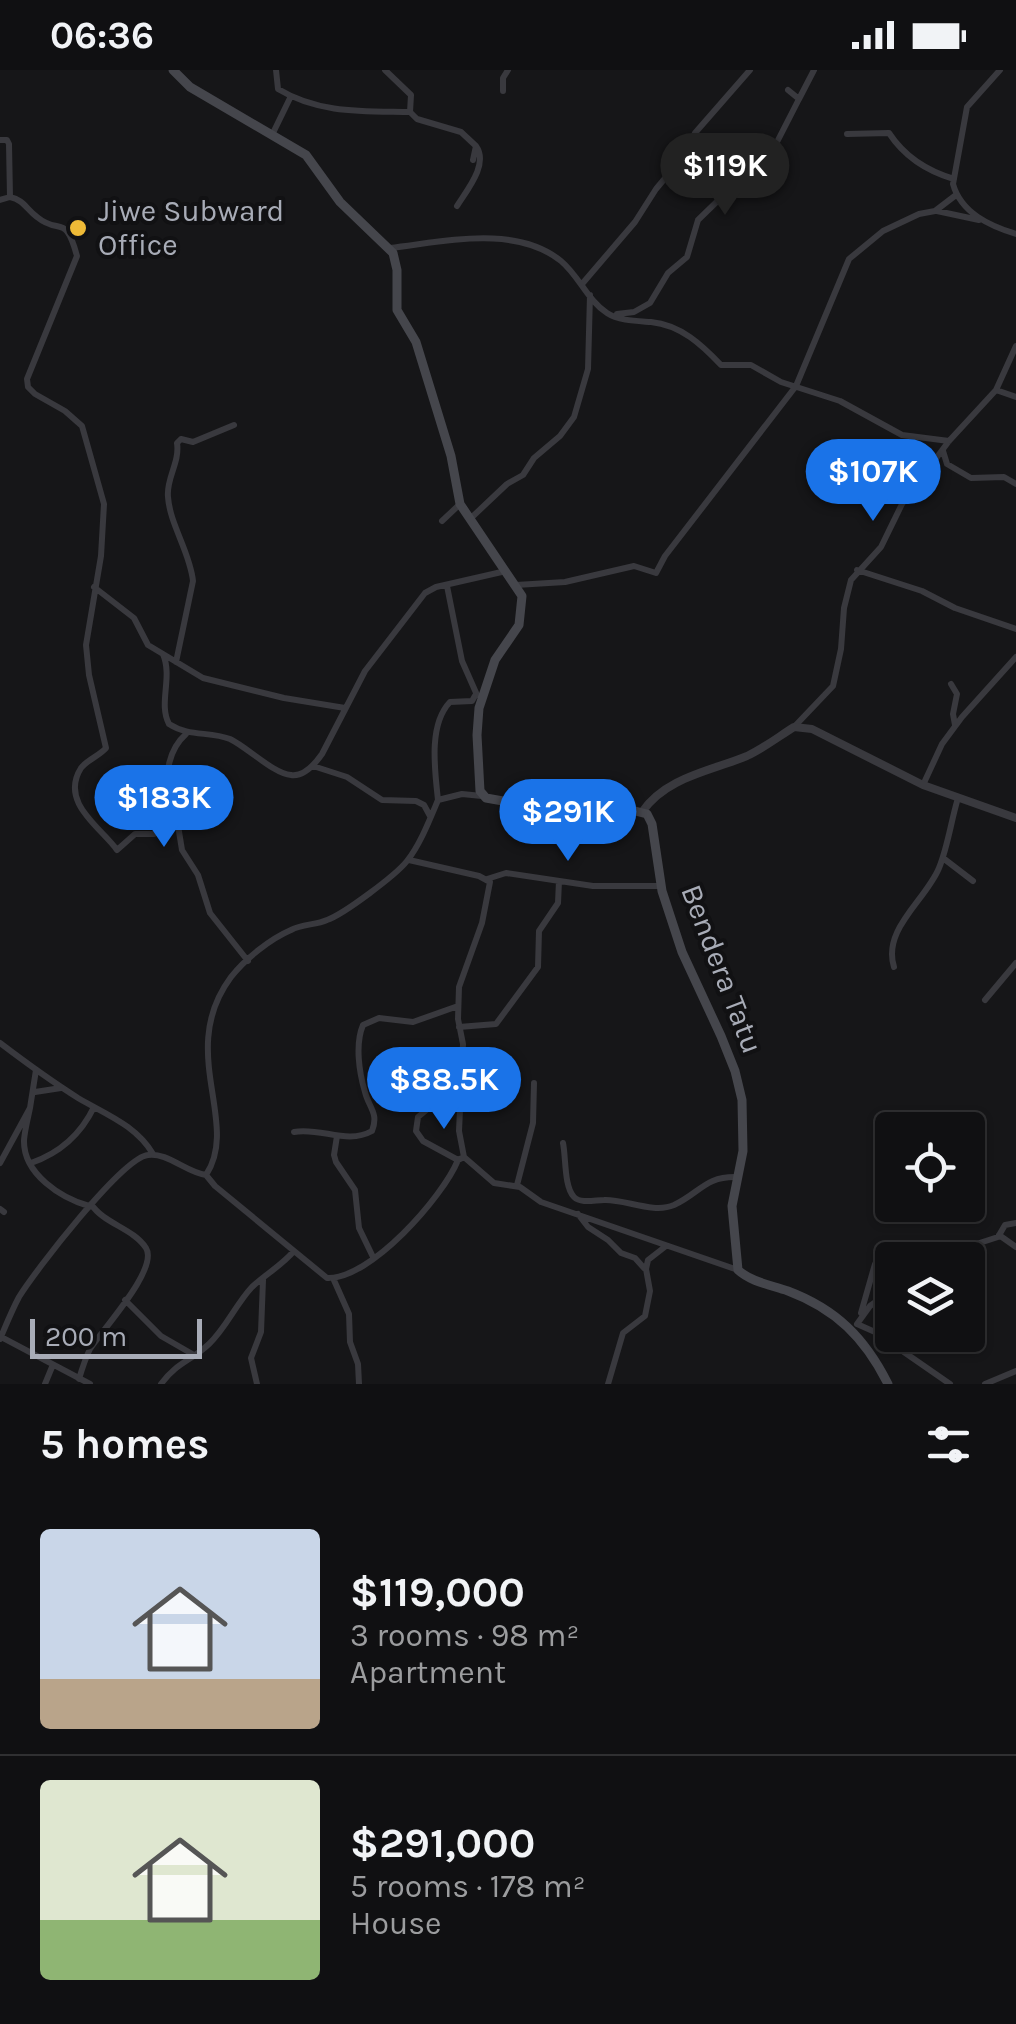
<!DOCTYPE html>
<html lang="en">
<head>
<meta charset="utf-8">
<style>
  body { margin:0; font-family:Karla,sans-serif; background:#1e1e20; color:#f1f3f6; height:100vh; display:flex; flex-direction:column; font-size:38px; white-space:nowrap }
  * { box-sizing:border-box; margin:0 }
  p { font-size:32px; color:#9c9d9f }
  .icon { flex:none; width:55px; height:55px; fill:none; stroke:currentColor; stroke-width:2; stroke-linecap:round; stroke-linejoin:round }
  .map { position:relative; height:1314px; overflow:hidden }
  .side { display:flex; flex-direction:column; background:#101012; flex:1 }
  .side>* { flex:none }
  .buttons { position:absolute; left:875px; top:1042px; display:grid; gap:20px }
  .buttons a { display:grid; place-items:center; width:110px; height:110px; border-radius:10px; background:#101012; box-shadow:0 2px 8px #0004,0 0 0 2px #303032; font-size:50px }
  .scale { position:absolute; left:30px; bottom:25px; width:172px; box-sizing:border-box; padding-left:10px; border:5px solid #a8acb7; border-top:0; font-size:28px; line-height:35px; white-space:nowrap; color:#a8acb7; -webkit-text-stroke:8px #111113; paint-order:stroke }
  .price { position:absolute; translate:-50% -85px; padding:0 22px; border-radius:35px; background:#1a73e8; color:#fff; font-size:32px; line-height:65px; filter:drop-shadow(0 2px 5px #0008) }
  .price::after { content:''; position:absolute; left:50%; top:60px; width:30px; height:22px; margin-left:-15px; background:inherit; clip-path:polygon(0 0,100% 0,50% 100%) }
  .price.on { background:#222; color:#fff }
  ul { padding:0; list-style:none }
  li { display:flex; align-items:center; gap:30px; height:250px; padding:0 40px }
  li+li { border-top:2px solid #303032 }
  li span { display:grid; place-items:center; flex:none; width:280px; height:200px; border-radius:10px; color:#555 }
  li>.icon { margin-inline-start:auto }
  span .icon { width:120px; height:120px; fill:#fffc; stroke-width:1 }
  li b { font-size:42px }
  h2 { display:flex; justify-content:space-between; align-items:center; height:120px; padding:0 40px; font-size:42px }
  .status { display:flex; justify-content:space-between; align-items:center; height:70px; padding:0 50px; background:#101012; direction:ltr }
  .status svg { height:28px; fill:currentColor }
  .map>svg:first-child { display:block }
</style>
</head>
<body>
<div class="status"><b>06:36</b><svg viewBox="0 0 49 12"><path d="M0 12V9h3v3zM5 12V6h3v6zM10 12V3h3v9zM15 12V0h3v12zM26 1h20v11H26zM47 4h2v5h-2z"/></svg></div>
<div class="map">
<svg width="1016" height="1314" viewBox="0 0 1016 1314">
  <rect width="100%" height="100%" fill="#161618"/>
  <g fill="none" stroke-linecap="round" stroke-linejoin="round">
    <!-- minor -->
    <path stroke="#39393e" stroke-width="6" d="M276,0L278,19C319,44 365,41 410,42L411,25L385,0
      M1000,0L967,37L953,114C961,143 990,156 1016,164
      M503,21V8L508,0
      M799,29L814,0
      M410,42L417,49L461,62L476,76L473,90
      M847,64L889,63C904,86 927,101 954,109
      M272,65L291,26
      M0,70H7L9,74L10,127C24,130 26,139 37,147C60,166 65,142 77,186L27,309L28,317L35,324L65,341L82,356L104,434L101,486L86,575L89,605L106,678C99,686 87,690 81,698C59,733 102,758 117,780L135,764H154L165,748L176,742
      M0,130L10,127
      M457,136C467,120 489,94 476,76
      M937,141L979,150
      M390,178C444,172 515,154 561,191C579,206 588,231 607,243C619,251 637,251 651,252C681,255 702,275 721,295H751L781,312L840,331L902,365L949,371
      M582,214L635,152L656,119L687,82L695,63L750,0
      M617,244L634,242L650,233L668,203L687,187L698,150L776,74L799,29L788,20
      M996,320L1016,327
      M943,381L947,394L971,408L1004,407L1016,414
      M470,449L507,414L523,405L534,388L560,366L574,347L588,299L590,225
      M442,451L460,434
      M857,500L922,521L955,538L1016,559
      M516,515L565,512L634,496L656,503L665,486L796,316L849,189L883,161L919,144L935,141L956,125
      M447,516L462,591L477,625
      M94,517L134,548L148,575L203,608L284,628L345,638
      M163,584C173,608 158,633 169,654C189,667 209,661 230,669C247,677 274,704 291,705C304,707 315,694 322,684L365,601L425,523L436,517L506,501
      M176,592L193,511C190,482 170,455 168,427C166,408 180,393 177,373L181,369L193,372L234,355
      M951,614L957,624L953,644L955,655
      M794,657L833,616L841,579L844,538L851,510L881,477L902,434L949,371L996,320L1016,276
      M186,664C168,680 166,703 167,727L175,737L182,780L198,805L210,843L248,891
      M313,696L347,707L382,730L416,731L424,735L430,746
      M923,715L942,674L962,647L1016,587
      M438,730C435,701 428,655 450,632L472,631L476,624
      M943,788L973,811
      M409,790L479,806L490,812L482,853L459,917L458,949L463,974L459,1061L464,1087
      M487,809L506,803L593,816H661
      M894,897C882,859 926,830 939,798C948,776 951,751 958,728
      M985,930L1016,893
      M459,957L496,954L538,897L539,861L558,833L559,811
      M0,973C25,992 51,1011 78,1028C105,1044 136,1055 153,1084
      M35,1022L61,1018
      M436,1032L418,1047L416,1061L423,1071L458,1090
      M30,1038C28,1048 25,1059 24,1070C23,1104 61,1128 89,1136
      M294,1062C321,1057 347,1075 372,1061C379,1043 369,1038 365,1022C359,1002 355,974 363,955L379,948L413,952L458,936
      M337,1066L334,1085L336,1092L355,1120L359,1158L373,1187
      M563,1073C566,1087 564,1117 574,1127C581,1134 595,1130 604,1130C625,1129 653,1144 674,1135C700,1123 705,1106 737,1107
      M0,1093L30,1038L36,1000
      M31,1093C60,1083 81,1064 94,1037
      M206,1105L215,1116L327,1208C370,1210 443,1127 458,1090L464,1087L494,1113L520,1117L541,1132L738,1200
      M517,1115L533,1053L534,1013
      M0,1139L4,1142
      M578,1144L588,1157L608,1170L621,1183L635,1188L644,1198
      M999,1165L1016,1177
      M943,1190L961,1179L998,1167L1005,1155L1016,1153
      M333,1208L349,1244L350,1272L358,1294L359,1314
      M892,1220L870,1236L857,1254L875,1262L950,1314
      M125,1230L161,1266L194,1285
      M861,1243L875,1194
      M1,1267L90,1314
      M0,1269C6,1255 12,1240 19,1227C35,1201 122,1088 148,1085C167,1082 187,1103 206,1105C241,1052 176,981 231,907C245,889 270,869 291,860C302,854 316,855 327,850C344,844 396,805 407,791C420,775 430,749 438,730L462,724L482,726
      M893,1274L904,1265
      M79,1309C82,1299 85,1289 90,1279C102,1260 159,1199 146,1178C133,1158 104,1154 91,1134
      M45,1314L52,1297
      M161,1314C176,1293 191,1291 209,1274C226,1258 236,1234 252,1217C266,1204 281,1196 294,1181
      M257,1314L251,1288L261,1262L263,1210
      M608,1314L623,1263L645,1246L650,1221L646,1199L648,1190L666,1176
      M985,1314L1016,1301"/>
    <!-- tertiary -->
    <path stroke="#39393e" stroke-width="8" d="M642,742C666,707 711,701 747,686C764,678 778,667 794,657L812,659L923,715L1016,748"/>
    <!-- secondary -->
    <path stroke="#45464c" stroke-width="9" d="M173,0L190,17L306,85L340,132L393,183L397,200V240L416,272L451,386L460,434L522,526L519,555L495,590L479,638L477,665L480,721L486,728L503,731L631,740L647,744L652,754L662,821L682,882L721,966L735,1001L742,1030L743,1081L732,1136L738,1200C751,1212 771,1215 788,1221C836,1239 865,1268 888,1314"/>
  </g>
  <!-- markers -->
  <circle fill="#eeba37" stroke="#111113" stroke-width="4" cx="78" cy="158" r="10"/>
  <g text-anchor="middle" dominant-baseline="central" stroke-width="8" stroke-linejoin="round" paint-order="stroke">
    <!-- poi labels -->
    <g font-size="30" fill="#a8acb7" stroke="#111113" text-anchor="start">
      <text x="98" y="141">Jiwe Subward<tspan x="98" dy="34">Office</tspan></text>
    </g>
    <!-- street labels -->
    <g font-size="30" fill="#a8acb7" stroke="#111113">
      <text transform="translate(722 899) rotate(69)">Bendera Tatu</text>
    </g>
  </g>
</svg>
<div class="buttons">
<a><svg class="icon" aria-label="locate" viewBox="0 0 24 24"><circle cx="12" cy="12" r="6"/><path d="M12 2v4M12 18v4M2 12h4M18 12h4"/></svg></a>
<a><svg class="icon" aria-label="layers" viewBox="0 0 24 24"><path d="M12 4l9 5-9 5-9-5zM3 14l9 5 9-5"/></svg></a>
</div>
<div class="scale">200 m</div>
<b class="price on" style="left:725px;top:148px">$119K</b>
<b class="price" style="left:873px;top:454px">$107K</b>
<b class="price" style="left:164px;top:780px">$183K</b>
<b class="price" style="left:568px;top:794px">$291K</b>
<b class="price" style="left:444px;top:1062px">$88.5K</b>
</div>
<section class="side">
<h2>5 homes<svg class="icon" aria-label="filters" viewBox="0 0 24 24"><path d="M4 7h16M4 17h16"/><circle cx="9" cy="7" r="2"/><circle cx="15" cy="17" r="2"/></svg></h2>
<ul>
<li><span style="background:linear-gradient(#c9d6e8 75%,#b9a48a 0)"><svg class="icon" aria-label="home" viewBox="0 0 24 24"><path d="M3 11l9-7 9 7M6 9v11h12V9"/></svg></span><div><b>$119,000</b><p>3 rooms · 98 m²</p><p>Apartment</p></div></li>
<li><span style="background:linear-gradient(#dfe7d0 70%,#8fb573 0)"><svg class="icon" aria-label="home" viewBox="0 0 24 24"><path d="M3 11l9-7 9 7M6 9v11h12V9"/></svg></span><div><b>$291,000</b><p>5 rooms · 178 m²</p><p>House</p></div></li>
</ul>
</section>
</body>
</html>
